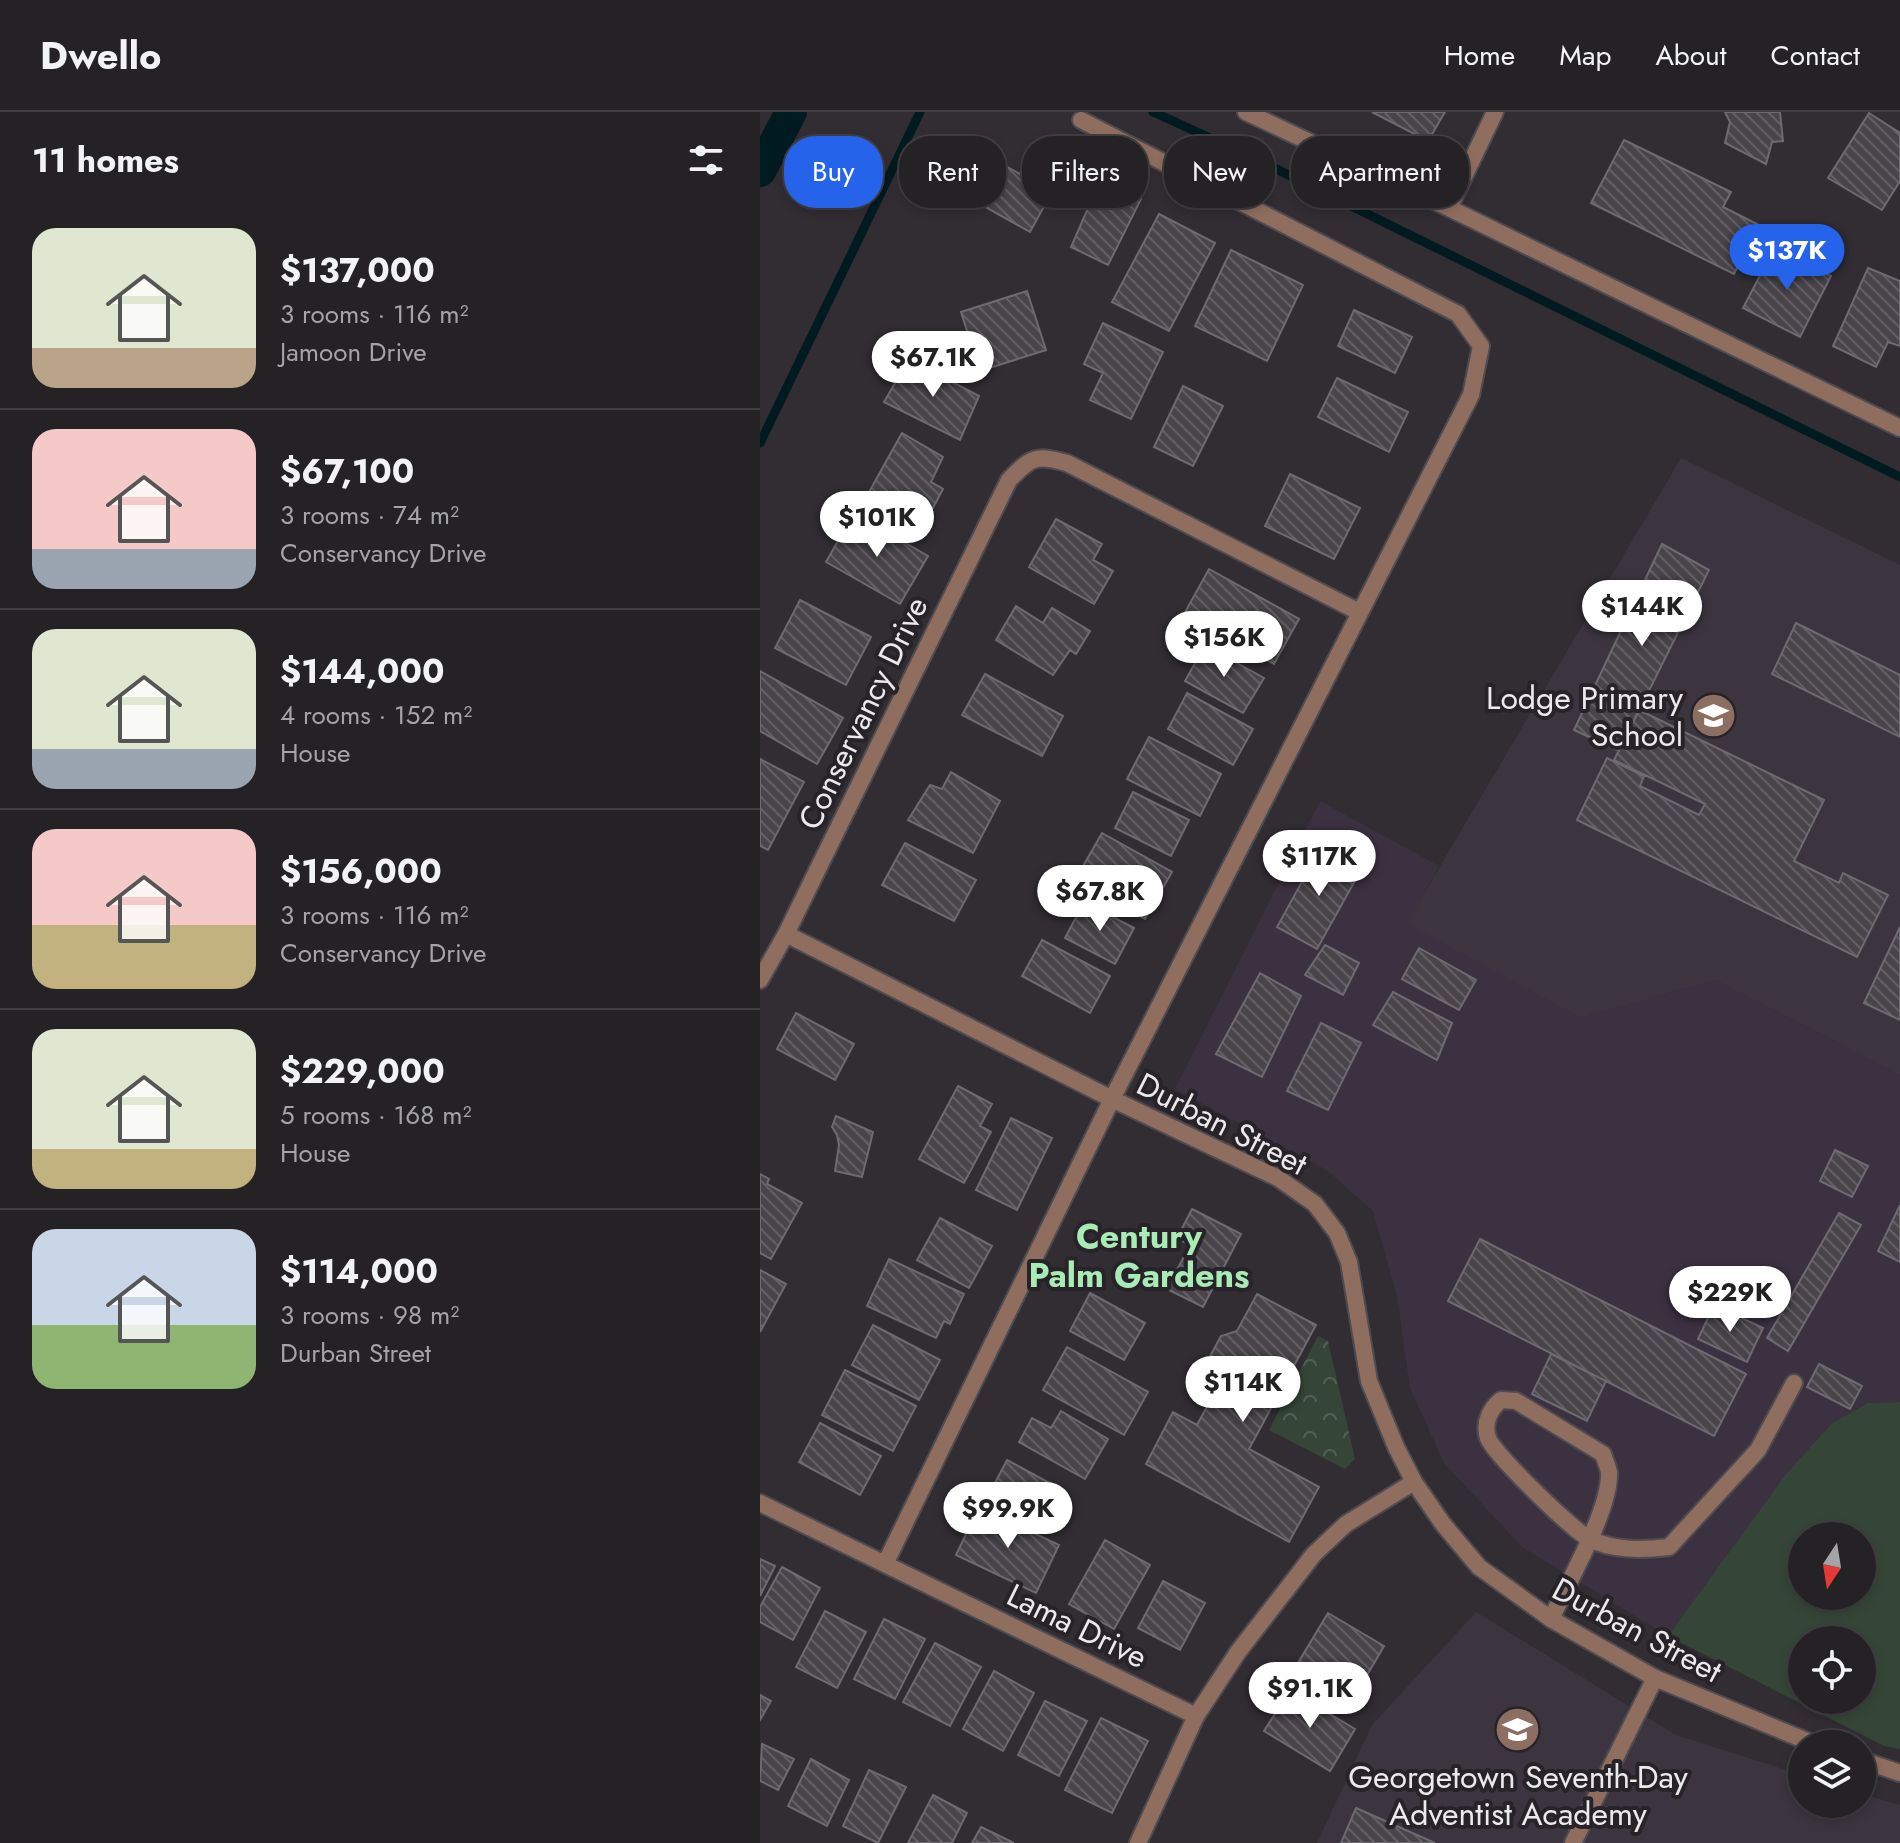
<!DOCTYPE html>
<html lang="en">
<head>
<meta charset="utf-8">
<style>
  body { margin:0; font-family:Jost,sans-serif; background:#2d2a2e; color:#f1f3f6; height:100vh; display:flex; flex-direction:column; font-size:30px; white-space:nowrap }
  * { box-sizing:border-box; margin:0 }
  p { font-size:26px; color:#a3a4a7 }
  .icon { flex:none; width:44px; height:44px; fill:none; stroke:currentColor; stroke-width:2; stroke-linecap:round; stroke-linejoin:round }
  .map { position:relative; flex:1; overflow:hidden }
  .side { display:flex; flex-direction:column; background:#252226; width:760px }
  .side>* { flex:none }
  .guide { position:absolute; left:24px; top:24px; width:760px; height:72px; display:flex; gap:16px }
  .needle { width:52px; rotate:192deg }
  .controls { position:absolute; left:1028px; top:1410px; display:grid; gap:16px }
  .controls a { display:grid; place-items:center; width:88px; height:88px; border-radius:50%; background:#252226; box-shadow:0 4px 12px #0003,0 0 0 2px #423f43; font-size:40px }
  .price { position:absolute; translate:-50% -68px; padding:0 18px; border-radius:28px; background:#fff; color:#222; font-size:26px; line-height:52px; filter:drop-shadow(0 2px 4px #0008) }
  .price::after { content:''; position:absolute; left:50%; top:48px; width:24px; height:18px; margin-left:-12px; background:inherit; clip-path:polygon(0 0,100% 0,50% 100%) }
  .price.current { background:#2563eb; color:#fff }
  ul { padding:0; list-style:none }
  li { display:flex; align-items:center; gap:24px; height:200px; padding:0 32px }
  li+li { border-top:2px solid #423f43 }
  li span { display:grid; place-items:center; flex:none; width:224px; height:160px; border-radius:24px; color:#555 }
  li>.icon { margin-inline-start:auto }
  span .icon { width:96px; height:96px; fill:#fffc; stroke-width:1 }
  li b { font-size:34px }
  h2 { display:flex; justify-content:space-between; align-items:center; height:96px; padding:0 32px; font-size:34px }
  .pill { padding:0 28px; border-radius:32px; background:#252226; box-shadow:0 4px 12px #0003,0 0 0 2px #423f43; font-size:28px; line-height:72px }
  .pill.current { background:#2563eb; color:#fff }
  header { display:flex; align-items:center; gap:48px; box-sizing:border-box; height:112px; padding:0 40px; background:#252226; border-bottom:2px solid #423f43 }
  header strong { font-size:38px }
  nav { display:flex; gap:44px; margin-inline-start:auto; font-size:28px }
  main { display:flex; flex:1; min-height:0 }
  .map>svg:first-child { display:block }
</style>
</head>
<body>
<header>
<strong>Dwello</strong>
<nav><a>Home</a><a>Map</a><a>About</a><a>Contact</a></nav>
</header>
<main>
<section class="side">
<h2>11 homes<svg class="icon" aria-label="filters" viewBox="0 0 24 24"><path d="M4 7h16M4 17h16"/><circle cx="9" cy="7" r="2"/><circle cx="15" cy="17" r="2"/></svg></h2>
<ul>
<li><span style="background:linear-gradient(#dfe7d0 75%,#b9a48a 0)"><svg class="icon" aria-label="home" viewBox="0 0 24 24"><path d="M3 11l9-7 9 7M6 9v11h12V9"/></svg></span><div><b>$137,000</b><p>3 rooms · 116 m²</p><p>Jamoon Drive</p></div></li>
<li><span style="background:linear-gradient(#f6c9c9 75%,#9aa5b1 0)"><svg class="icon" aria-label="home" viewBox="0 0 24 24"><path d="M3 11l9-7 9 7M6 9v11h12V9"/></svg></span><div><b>$67,100</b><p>3 rooms · 74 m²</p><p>Conservancy Drive</p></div></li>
<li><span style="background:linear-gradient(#dfe7d0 75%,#9aa5b1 0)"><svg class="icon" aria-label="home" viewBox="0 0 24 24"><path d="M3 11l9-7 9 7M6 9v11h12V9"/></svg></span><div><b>$144,000</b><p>4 rooms · 152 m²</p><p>House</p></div></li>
<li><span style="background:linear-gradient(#f6c9c9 60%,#c2b280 0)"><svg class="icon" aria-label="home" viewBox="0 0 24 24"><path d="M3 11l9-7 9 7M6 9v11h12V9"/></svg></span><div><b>$156,000</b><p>3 rooms · 116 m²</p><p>Conservancy Drive</p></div></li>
<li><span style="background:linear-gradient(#dfe7d0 75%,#c2b280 0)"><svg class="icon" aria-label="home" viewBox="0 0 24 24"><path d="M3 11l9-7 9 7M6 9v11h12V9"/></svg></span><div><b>$229,000</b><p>5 rooms · 168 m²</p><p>House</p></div></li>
<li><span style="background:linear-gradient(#c9d6e8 60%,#8fb573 0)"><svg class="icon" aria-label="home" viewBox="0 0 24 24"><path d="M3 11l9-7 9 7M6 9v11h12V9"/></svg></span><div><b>$114,000</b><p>3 rooms · 98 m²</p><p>Durban Street</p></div></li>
</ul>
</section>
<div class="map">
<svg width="1140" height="1731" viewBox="0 0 1140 1731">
  <defs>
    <pattern id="park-crowns" width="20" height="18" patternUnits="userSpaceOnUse" patternTransform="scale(2)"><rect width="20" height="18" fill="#354638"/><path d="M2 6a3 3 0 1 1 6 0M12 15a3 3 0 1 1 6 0" fill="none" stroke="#526155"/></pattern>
    <pattern id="building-back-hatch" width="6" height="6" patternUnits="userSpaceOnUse" patternTransform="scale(2)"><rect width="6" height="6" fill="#48444a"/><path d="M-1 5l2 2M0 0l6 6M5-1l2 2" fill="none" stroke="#635f64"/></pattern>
  </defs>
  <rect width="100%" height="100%" fill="#312d33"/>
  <!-- built -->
  <path fill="#3c3540" d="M921,346L1140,453V963L955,868L821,906L646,812Z
    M716,1500L916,1623L1042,1663V1692H1102V1682L1140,1693V1731H557L612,1613Z"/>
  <!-- medical -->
  <path fill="#3c3141" d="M560,689L679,754L647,812L821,906L955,868L1140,963V1290L1108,1291L1072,1311L1026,1362L908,1524L762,1435L684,1351L650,1276L637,1184L613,1099L568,1059L415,977Z"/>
  <!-- park -->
  <path fill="url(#park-crowns)" d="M558,1224L568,1229L595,1347L585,1357L509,1318Z"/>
  <!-- garden -->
  <path fill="#354638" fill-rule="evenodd" d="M1140,1290V1637L1124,1634L908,1524L1026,1362L1072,1311L1108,1291ZM1042,1424H1102V1484H1042ZM1042,1528H1102V1588H1042Z"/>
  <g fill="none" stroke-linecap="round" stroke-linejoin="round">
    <!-- stream -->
    <path stroke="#001b20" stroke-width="9" d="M393,0L490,44L1140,365
      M0,331L160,0"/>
    <!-- canal -->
    <path stroke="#001b20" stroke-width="32" d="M0,59L31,0"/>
  </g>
  <!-- building -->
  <path fill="url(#building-back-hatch)" stroke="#6e6a71" stroke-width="2" d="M612,0H685L668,29Z
    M965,0H1020L1023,29L1012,30L1006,52L965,31L970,10Z
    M1109,1L1140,21V69L1122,98L1068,66Z
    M864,28L971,80L963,95L999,113L974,162L831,91Z
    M244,53L292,80L270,120L222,93Z
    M336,78L381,87L348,153L311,135Z
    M399,102L455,131L409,219L352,190Z
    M1015,135L1071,164L1040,225L983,196Z
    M471,138L543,173L507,249L435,214Z
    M1108,156L1140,169V234L1128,230L1116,255L1073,234Z
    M267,179L286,238L220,259L201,200Z
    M594,198L652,225L635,261L578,234Z
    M343,211L403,240L371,307L330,288L343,261L324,252Z
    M149,247L219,284L200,328L124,290Z
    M577,266L648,300L629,340L558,305Z
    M423,274L463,294L433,354L394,335Z
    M142,321L183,345L171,370L183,377L166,409L109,380Z
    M530,362L600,396L574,447L505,414Z
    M94,401L168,444L140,492L66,450Z
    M296,407L342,432L333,448L353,459L334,492L269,455Z
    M902,432L949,458L859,639L814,618Z
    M449,457L539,507L514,552L424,502Z
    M40,488L111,525L86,573L15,536Z
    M256,494L283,511L292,496L330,519L316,542L310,538L293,563L236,528Z
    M1036,511L1140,563V625L1012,562Z
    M445,533L504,566L483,601L425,569Z
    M0,559L83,606L57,652L0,619Z
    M225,562L303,604L282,644L202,603Z
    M427,581L493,617L473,653L408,617Z
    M879,598L1064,688L1034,749L1079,771L1083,761L1128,783L1097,845L817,708L847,646L884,664L880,674L939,703L945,692L854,648Z
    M389,625L461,662L440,704L367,667Z
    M0,647L44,670L8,738L0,734Z
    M191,660L240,689L213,741L148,708L170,673L182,677Z
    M373,680L429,708L411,744L355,716Z
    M342,721L412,760L385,807L315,768Z
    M145,731L216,768L194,809L122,773Z
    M561,735L601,758L557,837L517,815Z
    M324,790L374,816L355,852L305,826Z
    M1140,815V908L1104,891Z
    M282,828L350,864L330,901L262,864Z
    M565,833L599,851L583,883L545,863Z
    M659,836L716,868L699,898L642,867Z
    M500,861L541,884L502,965L456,942Z
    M633,880L692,911L677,948L613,913Z
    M36,901L94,932L75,968L17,937Z
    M561,911L601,931L568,998L527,979Z
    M198,974L232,992L220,1014L231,1020L204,1071L159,1047Z
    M76,1004L113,1020L102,1065L75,1059L79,1033L77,1023L72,1015Z
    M251,1006L292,1026L257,1098L216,1078Z
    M1075,1038L1108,1054L1092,1085L1060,1069Z
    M0,1062L9,1067L7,1072L42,1091L11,1147L0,1141Z
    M1140,1093V1150L1118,1139Z
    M432,1097L481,1122L443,1195L407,1177L430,1133L417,1126Z
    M1079,1101L1101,1113L1028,1239L1007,1226Z
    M180,1106L232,1134L209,1176L157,1148Z
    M720,1127L986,1262L954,1324L688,1189Z
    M129,1147L204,1182L190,1212L184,1209L176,1226L107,1194Z
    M0,1158L26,1172L0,1220Z
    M330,1181L385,1211L364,1248L310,1219Z
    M497,1182L556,1213L489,1337L559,1375L529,1430L386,1352L413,1300L437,1313L461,1269L442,1259L461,1224L477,1219Z
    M954,1193L1003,1216L987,1250L938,1227Z
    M113,1213L180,1248L159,1288L92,1253Z
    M307,1235L388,1280L364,1323L283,1278Z
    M791,1242L846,1269L827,1309L772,1282Z
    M1059,1252L1102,1274L1090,1297L1047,1275Z
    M85,1258L156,1294L133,1339L62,1303Z
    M301,1299L348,1327L325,1367L259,1330L272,1306L291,1316Z
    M60,1311L121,1344L100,1383L39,1350Z
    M247,1348L297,1375L278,1411L228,1384Z
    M219,1395L299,1433L276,1481L196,1443Z
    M345,1428L390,1453L354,1517L309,1492Z
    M0,1447L15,1454L0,1484Z
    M22,1455L60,1476L33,1528L0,1510V1495Z
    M403,1469L445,1491L420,1538L378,1516Z
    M65,1499L106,1520L77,1576L36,1555Z
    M568,1501L624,1534L595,1584L538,1551Z
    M124,1507L165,1527L135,1587L94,1567Z
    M175,1531L221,1555L190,1614L143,1590Z
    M234,1559L274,1581L243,1639L203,1617Z
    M530,1578L595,1617L570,1659L504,1619Z
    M0,1583L11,1589L0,1608Z
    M285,1589L327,1609L299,1664L258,1643Z
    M341,1606L388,1629L352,1701L305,1678Z
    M2,1632L34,1647L18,1678L0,1669Z
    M51,1647L89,1668L67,1714L28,1694Z
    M109,1658L146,1675L118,1731L83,1714Z
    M173,1683L207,1701L192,1731H148Z
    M596,1696L675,1731H581Z
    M221,1715L254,1731H212Z"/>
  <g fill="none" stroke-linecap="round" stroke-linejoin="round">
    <defs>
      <path id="service" d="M791,1507C807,1472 851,1397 849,1360C848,1355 845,1348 843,1342L756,1289L741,1288C730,1297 723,1311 728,1326C733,1341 814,1420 830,1427C854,1439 883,1438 909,1435L998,1338L1034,1271
        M813,1731L895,1566"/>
      <path id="minor" d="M486,0L689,96L1140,316
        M689,96L735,0
        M26,822L352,987L518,1066L555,1092L577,1121L589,1150L609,1269L636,1335L654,1370L683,1412L719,1455L791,1507L895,1566L1054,1632
        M0,868L26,822L249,368C271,345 276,342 307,351L599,500
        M0,1391L436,1604
        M126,1450L352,987L711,283L721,234L698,202L321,8
        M1102,1648L1140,1661
        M378,1731L436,1604L478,1540L554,1442L586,1412L654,1370"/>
    </defs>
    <!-- service casing -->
    <use href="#service" stroke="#4f4b51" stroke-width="20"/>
    <!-- minor casing -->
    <use href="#minor" stroke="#4f4b51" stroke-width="20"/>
    <!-- service -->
    <use href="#service" stroke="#906e5f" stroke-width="16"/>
    <!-- minor -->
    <use href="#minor" stroke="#906e5f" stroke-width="16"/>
  </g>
  <!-- icons -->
  <defs>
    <symbol id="school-disc" viewBox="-11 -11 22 22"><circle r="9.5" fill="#8d6e63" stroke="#272329"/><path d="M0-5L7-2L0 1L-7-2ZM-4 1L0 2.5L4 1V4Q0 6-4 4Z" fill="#fff"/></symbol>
  </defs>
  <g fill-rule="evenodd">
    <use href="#school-disc" x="928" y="578" width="51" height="51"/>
    <use href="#school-disc" x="732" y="1592" width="51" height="51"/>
  </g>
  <g text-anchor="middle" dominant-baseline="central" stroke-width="8" stroke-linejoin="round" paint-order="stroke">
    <!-- poi labels -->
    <g font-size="32" fill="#ece9ed" stroke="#272329" text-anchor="end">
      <text x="923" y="586">Lodge Primary<tspan x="923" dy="37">School</tspan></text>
      <text x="758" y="1665" text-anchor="middle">Georgetown Seventh-Day<tspan x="758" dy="37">Adventist Academy</tspan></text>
    </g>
    <!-- street labels -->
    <g font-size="32" fill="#ece9ed" stroke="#272329">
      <text transform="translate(103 601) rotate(-64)">Conservancy Drive</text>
      <text transform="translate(462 1012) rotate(27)">Durban Street</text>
      <text transform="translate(317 1514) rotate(26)">Lama Drive</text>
      <text transform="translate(877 1518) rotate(28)">Durban Street</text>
    </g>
    <!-- neighbourhood labels -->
    <g font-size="34" font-weight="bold" fill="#a8ebb5" stroke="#272329">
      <text x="379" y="1124">Century<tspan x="379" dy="39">Palm Gardens</tspan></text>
    </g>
  </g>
</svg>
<div class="controls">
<a><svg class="needle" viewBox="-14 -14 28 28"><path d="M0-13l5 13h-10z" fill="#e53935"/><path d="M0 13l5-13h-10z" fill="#a3a4a7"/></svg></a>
<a><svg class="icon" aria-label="locate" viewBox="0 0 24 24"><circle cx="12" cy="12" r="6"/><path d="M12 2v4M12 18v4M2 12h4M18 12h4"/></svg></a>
<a><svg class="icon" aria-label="layers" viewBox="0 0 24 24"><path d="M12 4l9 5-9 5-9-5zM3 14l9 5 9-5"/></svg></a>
</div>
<b class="price current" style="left:1027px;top:180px">$137K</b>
<b class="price" style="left:173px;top:287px">$67.1K</b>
<b class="price" style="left:117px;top:447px">$101K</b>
<b class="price" style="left:882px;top:536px">$144K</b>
<b class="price" style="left:464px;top:567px">$156K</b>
<b class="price" style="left:559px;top:786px">$117K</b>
<b class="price" style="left:340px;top:821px">$67.8K</b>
<b class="price" style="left:970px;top:1222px">$229K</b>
<b class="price" style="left:483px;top:1312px">$114K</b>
<b class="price" style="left:248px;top:1438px">$99.9K</b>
<b class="price" style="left:550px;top:1618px">$91.1K</b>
<div class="guide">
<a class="pill current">Buy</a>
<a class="pill">Rent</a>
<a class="pill">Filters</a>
<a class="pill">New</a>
<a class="pill">Apartment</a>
</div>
</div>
</main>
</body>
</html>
